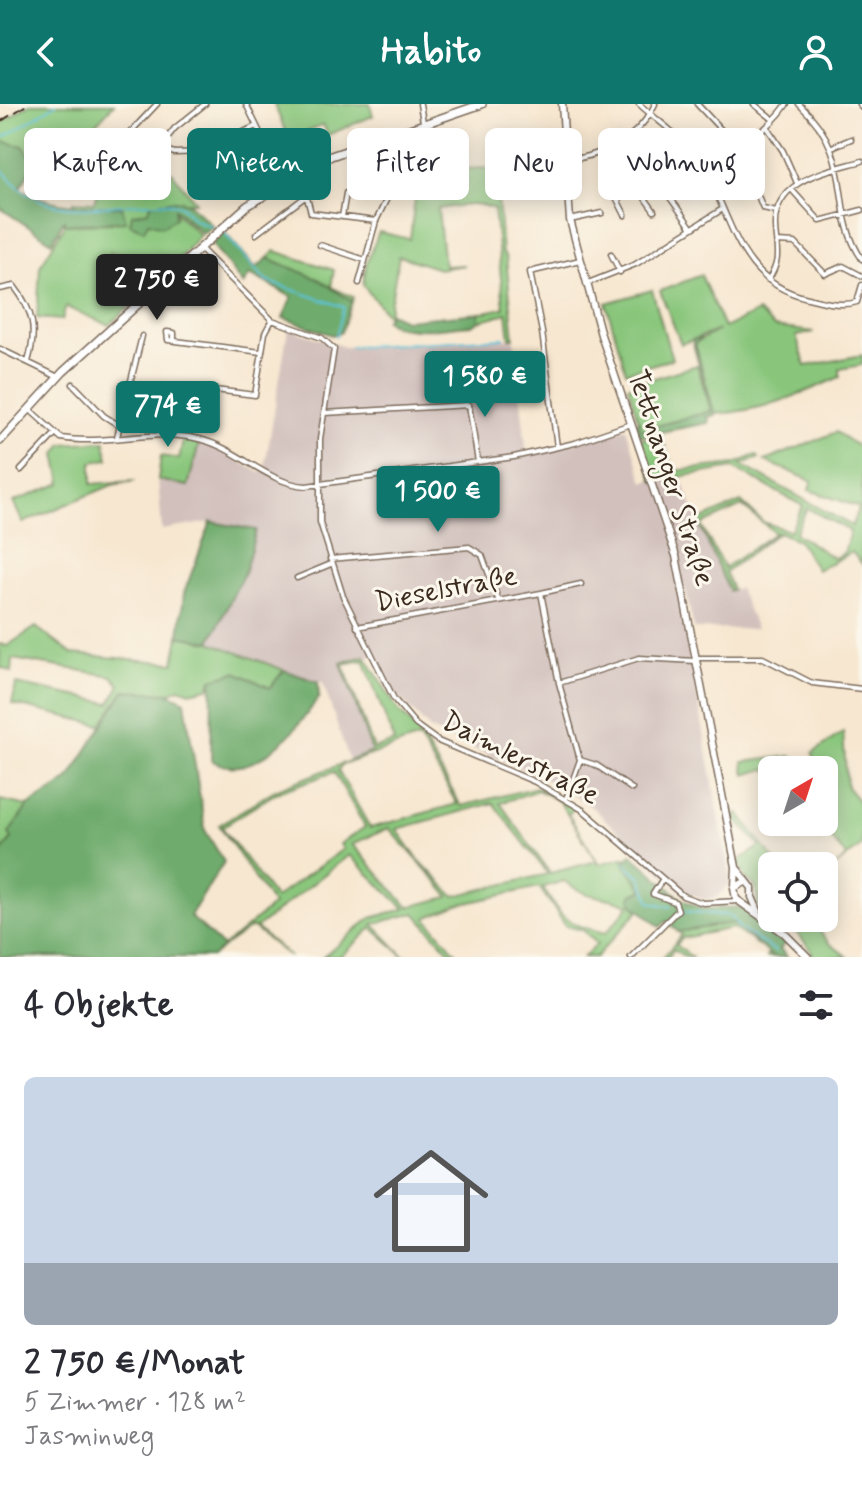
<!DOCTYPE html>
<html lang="de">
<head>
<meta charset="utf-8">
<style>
  body { margin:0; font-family:Mynerve,sans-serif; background:#f2f2f3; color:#2b2b33; height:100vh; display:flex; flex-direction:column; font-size:30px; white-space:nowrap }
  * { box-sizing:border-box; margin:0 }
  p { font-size:26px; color:#7c7c81 }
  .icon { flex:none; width:44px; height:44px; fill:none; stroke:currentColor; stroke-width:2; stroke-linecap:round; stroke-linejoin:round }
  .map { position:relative; height:853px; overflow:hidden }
  .sheet { display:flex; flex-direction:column; background:#fff; flex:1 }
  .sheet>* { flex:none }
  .top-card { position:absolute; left:24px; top:24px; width:814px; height:72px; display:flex; gap:16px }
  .needle { width:52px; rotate:39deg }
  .buttons { position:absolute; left:758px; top:652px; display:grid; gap:16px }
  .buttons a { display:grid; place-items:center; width:80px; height:80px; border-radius:12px; background:#fff; box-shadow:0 4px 20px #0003; font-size:40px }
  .price { position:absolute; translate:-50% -68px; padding:0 18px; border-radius:8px; background:#0f766e; color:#fff; font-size:26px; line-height:52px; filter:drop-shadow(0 2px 4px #0008) }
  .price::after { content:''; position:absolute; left:50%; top:48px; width:24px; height:18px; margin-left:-12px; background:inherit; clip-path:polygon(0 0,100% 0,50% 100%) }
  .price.selected { background:#222; color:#fff }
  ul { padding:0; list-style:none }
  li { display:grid; align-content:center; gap:16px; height:424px; padding:0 24px }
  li+li { border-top:2px solid #e1e1e2 }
  li span { display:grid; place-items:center; height:248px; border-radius:12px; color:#555 }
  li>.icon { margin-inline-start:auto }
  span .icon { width:144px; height:144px; fill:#fffc; stroke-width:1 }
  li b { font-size:34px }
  h2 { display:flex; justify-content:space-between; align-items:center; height:96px; padding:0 24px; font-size:34px }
  .pill { padding:0 28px; border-radius:12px; background:#fff; box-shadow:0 4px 20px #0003; font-size:28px; line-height:72px }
  .pill.selected { background:#0f766e; color:#fff }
  header { display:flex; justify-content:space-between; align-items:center; height:104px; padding:0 24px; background:#0f766e; color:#fff; font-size:36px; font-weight:800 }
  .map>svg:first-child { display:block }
</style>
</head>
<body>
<header><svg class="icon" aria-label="back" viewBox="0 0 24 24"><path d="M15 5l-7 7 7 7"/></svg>Habito<svg class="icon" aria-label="person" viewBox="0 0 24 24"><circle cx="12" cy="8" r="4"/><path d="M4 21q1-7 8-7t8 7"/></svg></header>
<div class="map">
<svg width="862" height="853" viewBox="0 0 862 853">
  <rect width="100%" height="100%" fill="#fbf7ec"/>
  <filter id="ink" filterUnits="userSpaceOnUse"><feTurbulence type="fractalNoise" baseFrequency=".0125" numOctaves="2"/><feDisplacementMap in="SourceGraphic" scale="16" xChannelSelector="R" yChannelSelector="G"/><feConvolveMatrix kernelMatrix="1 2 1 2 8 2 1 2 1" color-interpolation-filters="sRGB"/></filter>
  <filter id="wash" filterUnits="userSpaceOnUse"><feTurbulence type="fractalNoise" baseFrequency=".006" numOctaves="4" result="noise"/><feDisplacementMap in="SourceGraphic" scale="32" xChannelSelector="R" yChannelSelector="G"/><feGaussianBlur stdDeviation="1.8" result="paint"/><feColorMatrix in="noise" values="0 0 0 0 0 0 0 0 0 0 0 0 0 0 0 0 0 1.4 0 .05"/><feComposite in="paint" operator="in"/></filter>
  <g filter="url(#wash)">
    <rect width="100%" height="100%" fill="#f7e7d0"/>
    <!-- industrial -->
    <path fill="#d1c0bc" d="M288,225L345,243L514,234L527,352L626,324L644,378L679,370L729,487L739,484L756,525H694L685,484L678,487L731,778L717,793L705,796L678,785L592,703L556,680L431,626L394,588L377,551L341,559L373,648L349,656L323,579L210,538L245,467L256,426L211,418L162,426L158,376L188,382L198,341L215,344L261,369L265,362Z"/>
    <!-- green -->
    <path fill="#89c67c" stroke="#62784d" stroke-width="2" fill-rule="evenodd" d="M30,0H114L65,53L35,58L23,43L0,37V20Z
      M274,0H370L373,12L328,31L323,20L289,36Z
      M406,33L428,43L433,38L452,36L456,65L496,64L502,149L506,154L514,234H510L507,209L479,217V209L504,204L494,105C476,98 456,102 438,105L444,162L464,161L439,165L399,152L388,212L363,181L367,158L379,128L410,135L415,94L391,84L395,74L377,64L402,54L400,36Z
      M172,68L196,98H164L148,117L175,114L174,107L200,131L170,165L167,159L110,149L105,166L151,183L109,221L66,203L62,216L37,214L40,162L65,121L113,119L122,103H73L74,97L94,98L101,80L118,85Z
      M275,147L334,166L331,183L353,193L352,198C324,181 299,167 268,154Z
      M701,171L724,224L758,208L774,223L814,228L796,232L806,262L862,251V261L840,265V273C799,291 760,308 714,310L695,239L719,226L681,240L660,187Z
      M652,186L672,255L626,268L606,199Z
      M697,261L711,307L641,326L628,282Z
      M836,328L862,345V460L852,448L817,466L798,436L779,428L725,468L732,486L729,487L698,417L741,398L763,418L790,427L803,402L734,364L653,377L640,336L660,330L674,367L735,360L756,351L759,354L741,361L852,422L859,403L809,386L812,377L765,357ZM742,402L775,429L724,464L701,421ZM807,404L850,427L844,449L834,454L795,429Z
      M183,336L199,339L188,382L158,376L161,352L179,355Z
      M105,337L108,355L92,358V380L135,377L112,381L23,419L13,398L62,379L56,350L63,340Z
      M36,523L72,550L174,559L179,532L210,538L284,566L270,584L236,568L212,575L209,584L190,588L180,584L168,589L124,587L101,621L12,600L16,580L110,599L120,581L112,572L13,555L12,568L0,563V540L7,542Z
      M365,552L398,606L419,628L461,702L537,683L575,704L568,710L599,760L625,753L624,759L644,787L632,799L639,806L596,853H583L597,840L583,826L566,822L539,783L458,801L426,814L460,853H454L415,809L373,820L405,853L372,824L340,853H323L371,814L405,805L349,751L256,824L290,853L252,823L223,843L273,801L219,721L275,686L372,648L341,559ZM364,556L394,638L374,645L343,560ZM419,634L457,700L370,724L338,666L342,661ZM334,668L365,723L340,740L343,745L275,794L222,723L276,689ZM538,686L559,697L597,757L550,769L500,699ZM493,699L548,770L454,792L417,754L397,725ZM389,724L449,792V793L408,803L352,740ZM564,777C591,797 602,790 630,801L606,829C568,820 562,817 543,783Z
      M843,628L847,683L862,701V741L824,772L847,753L817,718H824V666H817L813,649Z
      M791,652L805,666H772V670L766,665L745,671L743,658Z
      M0,696L28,702L9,729L12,735L0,749Z
      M739,709L779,762H772V784L767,801L772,814L786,827L759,804L755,782L745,773L738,757L761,742L734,714Z
      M784,814H809L829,839L848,853H812L809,850L813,848Z
      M733,819L774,850L773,853H766L769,849L733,824L683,834L676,841L692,853H685L673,845L669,853H663L682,831L678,828Z"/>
    <!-- forest -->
    <path fill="#6eab6c" stroke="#546a45" stroke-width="2" d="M0,37L23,42L35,58L20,84C52,104 85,101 122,103L126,117L65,121L64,116L52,138L0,104Z
      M176,96L189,99L213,122L202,129L175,105V114L163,122L148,118L144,126L130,120L132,110L148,107L151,100Z
      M223,127L256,164L268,154L320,176L352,198L341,228L332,231L283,214L292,193L250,170L243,181L212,140Z
      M390,209L405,216L479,209V217L472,221C448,222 404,232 385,216Z
      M701,233L695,240L715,311L708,313L709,319L639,332L635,320L639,317L642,326L711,307L692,236Z
      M211,418L256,426L245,467L210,538L179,532L184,489Z
      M284,566L318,578L319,593C299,623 253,682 211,656L212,575L236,568L270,584Z
      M124,587L168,589L185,597L205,726L224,758L190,812L223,843L212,853H0V749L12,735L9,729L28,702L68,676Z
      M631,750L683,796L704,805L740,803L787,838L780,845L787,853H773L733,819L678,828L667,817L660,823L632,799L631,791L644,786L624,759Z"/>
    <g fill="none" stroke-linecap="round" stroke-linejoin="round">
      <!-- stream -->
      <path stroke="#5cc4d9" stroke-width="2" d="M0,36L56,0
        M0,63C47,126 104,96 170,99L182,102L193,115L211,122
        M224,129L266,177L344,203L336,232
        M351,243L504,234
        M625,759L641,773L650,798L671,803
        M682,807L731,812L740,825L775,847"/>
    </g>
  </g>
  <g filter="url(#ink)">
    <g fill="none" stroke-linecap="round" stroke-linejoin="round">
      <defs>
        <path id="minor" d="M246,0L284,78
          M420,0L423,18
          M639,0C661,20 690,38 705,65C733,118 740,179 808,194C824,198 841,203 857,198L862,181
          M697,0L739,45L763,104L776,107
          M754,0L774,16
          M799,0C859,56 827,104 862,155
          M859,0L862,3
          M767,23L783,47L797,79
          M93,28L175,49L208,48L271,56
          M124,35L157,0
          M832,43L851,35
          M159,44L175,24L205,0
          M610,45L654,107
          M195,48L209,84L220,80
          M222,50V39L256,22
          M567,56C603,52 639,35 655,0
          M60,57L78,68
          M648,60L659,78
          M704,63C735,47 767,29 787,0
          M301,71L311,109L376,117L390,88
          M125,72L151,42
          M46,78L76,75L106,30
          M792,86L820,117L862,106
          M640,87L659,78L691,123
          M625,111L615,91L635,80
          M342,113L346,89L367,93
          M570,116L602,109
          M256,130L305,93
          M777,138L795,139L825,170L843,162L862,172
          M320,141L365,156
          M201,145L272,216L322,234L334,245L320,335V418L343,492L394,595L416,621L438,637L535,678L583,706L683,792L703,799L738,797
          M611,150L620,168
          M768,176C782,156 776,145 775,123C773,75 827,67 862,57
          M359,179L376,117
          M588,179L636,160L721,106
          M0,185L14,182C34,208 37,226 28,258
          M174,235V229L167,228L168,236L261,248
          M0,245L58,273
          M73,280L104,312L120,322
          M215,286L255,291L265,229L272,216
          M29,305L61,334C106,342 153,324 199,335C238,344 266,379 306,382L514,353L575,339L631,320
          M324,309L469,301L478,358
          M171,331L177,284
          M117,333L142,232
          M557,343L542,228L530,168L580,156
          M21,366L54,331
          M330,455L469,443L482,451L498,495
          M297,474L331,460
          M541,489L581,480
          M357,523L541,489L559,579L580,656L566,695
          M697,554H763L812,579L862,585
          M559,579L639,554L696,557
          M580,656L596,661L632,685
          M631,853L678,806L675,798L653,790L662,776"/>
        <path id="secondary" d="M562,0L570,116L601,231L676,452L736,763L735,782
          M738,766L752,784V793L758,807
          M745,778L734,784L736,795L784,829L808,853"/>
        <path id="primary" d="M0,337L63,268L247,102L331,52L482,0"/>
      </defs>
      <!-- minor casing -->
      <use href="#minor" stroke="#7d6c5c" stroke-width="7"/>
      <!-- secondary casing -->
      <use href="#secondary" stroke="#7d6c5c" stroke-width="9"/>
      <!-- primary casing -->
      <use href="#primary" stroke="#7d6c5c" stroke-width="10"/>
      <!-- minor -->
      <use href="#minor" stroke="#fff" stroke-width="4"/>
      <!-- secondary -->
      <use href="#secondary" stroke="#fff" stroke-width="6"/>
      <!-- primary -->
      <use href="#primary" stroke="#fff" stroke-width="7"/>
      <!-- rail -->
      <path stroke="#3b2a1e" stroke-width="2" stroke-dasharray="12 6" stroke-linecap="butt" d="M0,18L28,0"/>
    </g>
  </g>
  <g text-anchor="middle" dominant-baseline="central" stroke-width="6" stroke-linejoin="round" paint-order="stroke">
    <!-- street labels -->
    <g font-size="28" fill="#3b2a1e" stroke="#fbf7ec">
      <text transform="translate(670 374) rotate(72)">Tettnanger Straße</text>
      <text transform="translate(446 486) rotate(-11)">Dieselstraße</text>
      <text transform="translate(520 655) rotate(27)">Daimlerstraße</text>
    </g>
  </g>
</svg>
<div class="buttons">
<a><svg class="needle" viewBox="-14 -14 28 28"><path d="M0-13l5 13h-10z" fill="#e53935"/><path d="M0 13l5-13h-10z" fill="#7c7c81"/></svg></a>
<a><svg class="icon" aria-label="locate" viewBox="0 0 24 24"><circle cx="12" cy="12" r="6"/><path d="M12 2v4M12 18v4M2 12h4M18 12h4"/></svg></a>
</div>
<b class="price selected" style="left:157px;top:218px">2 750 €</b>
<b class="price" style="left:485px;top:315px">1 580 €</b>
<b class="price" style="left:168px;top:345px">774 €</b>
<b class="price" style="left:438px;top:430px">1 500 €</b>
<div class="top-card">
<a class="pill">Kaufen</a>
<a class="pill selected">Mieten</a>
<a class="pill">Filter</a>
<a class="pill">Neu</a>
<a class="pill">Wohnung</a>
</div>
</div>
<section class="sheet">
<h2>4 Objekte<svg class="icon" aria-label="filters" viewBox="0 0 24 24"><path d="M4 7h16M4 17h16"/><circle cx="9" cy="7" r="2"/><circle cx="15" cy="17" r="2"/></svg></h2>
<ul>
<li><span style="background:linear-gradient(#c9d6e8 75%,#9aa5b1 0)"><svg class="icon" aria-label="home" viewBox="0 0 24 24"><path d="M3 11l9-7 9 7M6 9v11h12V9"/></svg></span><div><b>2 750 €/Monat</b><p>5 Zimmer · 128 m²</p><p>Jasminweg</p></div></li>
</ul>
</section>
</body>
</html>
